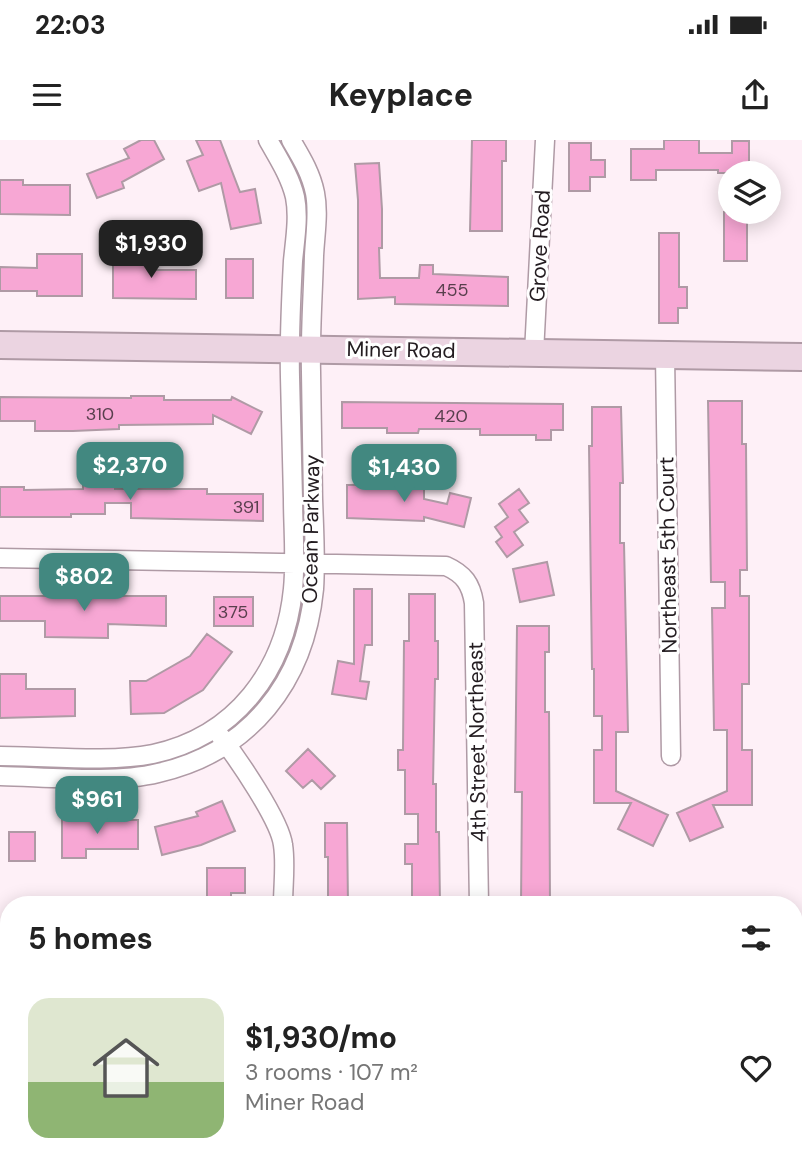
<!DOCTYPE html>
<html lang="en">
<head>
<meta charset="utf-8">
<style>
  body { margin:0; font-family:"DM Sans",sans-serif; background:#f6f6f6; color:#222; height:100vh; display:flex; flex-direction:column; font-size:26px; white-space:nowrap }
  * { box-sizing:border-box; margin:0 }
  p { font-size:23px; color:#767676 }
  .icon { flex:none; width:38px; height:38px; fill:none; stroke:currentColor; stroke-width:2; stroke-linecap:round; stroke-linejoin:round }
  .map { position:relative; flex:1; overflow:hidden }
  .details { position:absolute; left:0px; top:756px; width:803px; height:275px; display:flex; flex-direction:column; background:#fff; border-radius:28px 28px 0 0; box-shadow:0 4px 18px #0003 }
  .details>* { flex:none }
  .controls { position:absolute; left:718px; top:21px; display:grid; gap:14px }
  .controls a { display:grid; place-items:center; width:63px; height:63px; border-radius:50%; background:#fff; box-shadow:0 4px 18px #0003; font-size:35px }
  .price { position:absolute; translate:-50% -60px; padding:0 16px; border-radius:14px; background:#428880; color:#fff; font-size:23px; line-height:46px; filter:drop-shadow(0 2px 4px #0008) }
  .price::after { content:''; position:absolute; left:50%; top:42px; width:21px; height:16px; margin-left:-10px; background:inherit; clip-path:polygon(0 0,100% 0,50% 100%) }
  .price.active { background:#222; color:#fff }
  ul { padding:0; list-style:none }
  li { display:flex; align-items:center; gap:21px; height:175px; padding:0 28px }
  li span { display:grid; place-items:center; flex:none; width:196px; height:140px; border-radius:21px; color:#555 }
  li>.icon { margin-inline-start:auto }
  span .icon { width:84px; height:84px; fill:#fffc; stroke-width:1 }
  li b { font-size:30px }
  h2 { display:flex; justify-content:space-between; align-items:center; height:84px; padding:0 28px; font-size:30px }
  .status { display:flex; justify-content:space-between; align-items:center; height:49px; padding:0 35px; background:#fff; direction:ltr }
  .status svg { height:19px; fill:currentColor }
  header { display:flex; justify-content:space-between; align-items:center; height:91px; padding:0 28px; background:#fff; font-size:32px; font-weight:700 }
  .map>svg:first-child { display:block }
</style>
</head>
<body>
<div class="status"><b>22:03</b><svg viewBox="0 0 49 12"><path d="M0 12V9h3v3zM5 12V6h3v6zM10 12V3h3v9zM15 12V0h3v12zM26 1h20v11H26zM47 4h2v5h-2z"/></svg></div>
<header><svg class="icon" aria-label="menu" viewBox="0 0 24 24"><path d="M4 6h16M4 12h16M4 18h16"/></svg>Keyplace<svg class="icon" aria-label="share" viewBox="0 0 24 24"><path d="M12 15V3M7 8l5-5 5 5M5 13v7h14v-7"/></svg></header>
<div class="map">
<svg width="802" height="1030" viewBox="0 0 802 1030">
  <rect width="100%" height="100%" fill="#fef0f7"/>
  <!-- building -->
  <path fill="#f7a7d4" stroke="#af9aa5" stroke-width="2" d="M141,0H154L164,19L122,42L124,48L97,58L87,34L129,18L124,9Z
    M196,0H220L240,52L255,49L261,83L231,89L221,43L199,51L187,21L203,15Z
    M472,0H506V21H502V91H470Z
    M664,0H699V13H732V1H749V33H718V30H656V40H631V9H664Z
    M569,3H591V20H605V37H590V51H569Z
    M379,23L382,69V108H379L380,138H419L420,125H433V134L508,137V166L395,164V157L358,159V60L355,24Z
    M0,40H23V45H70V75L0,74Z
    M724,72H747V121H724Z
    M659,93H679V147H687V168H678V183H659Z
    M37,114H82V156H37V151H0V127L37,128Z
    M113,116H152V130H196V159L113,158Z
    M226,119H253V158H226Z
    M131,256H164V260H231L232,257L262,272L251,294L213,275V284L119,285V289L73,291H35V281H0V257L131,258Z
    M708,261H742V304H746L747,430H740V456H749V544H742V610H752V665H713L723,687L690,701L677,673L727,651V590H714L712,468H725V442H711Z
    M342,262L563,264V290H551V300H536V295H480V289H419L418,293H387V288H342Z
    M592,267H621L623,343H620V403H624L628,592H616V651L668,675L653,706L618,689L631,663H594V610H602V576H594V529H592L589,306H592Z
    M83,336H115V349H207V354H263V381L131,378V363H105V374H71V377H0V347H24V350L83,349Z
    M424,344V359L447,364L450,353L471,358L464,387L424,377V381L347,378V345Z
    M519,349L529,363L519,370L528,382L514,392L523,405L507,417L496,402L502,397L495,387L508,377L499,364Z
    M547,422L554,455L520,462L513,429Z
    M354,449H372V505H365L360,541L369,542L366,559L332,554L338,521L354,524Z
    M409,454H435V501H438V539H435L433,644H436V692H439L440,765H412V724H405V704H418V674H405V630H398V610H403L404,501H409Z
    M0,456H166V486L108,484V498L45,497V481H0Z
    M214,457H253V486H214Z
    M517,486H549V512H545V572H549L550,765H521L522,652H515Z
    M207,494L232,512L203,550L164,573L131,574L130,541H146L190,516Z
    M0,534H26V549H75V576L0,578Z
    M308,609L335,636L321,649L312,640L303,648L286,631Z
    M222,661L235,691L201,705L162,715L155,687L198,676L196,672Z
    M62,677H86V680H138V709H86V718H62Z
    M325,683H347L348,765H328V717H325Z
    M9,692H35V721H9Z
    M207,728H245V753H231V764H207Z"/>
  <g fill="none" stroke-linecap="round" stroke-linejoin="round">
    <defs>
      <path id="street" d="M534,213L545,0
        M665,215L671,616
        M0,418L446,426C464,434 471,444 474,463L479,765
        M221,597C237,618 280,680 283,705C286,724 283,745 283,765
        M0,616C47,616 108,623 153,614C236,596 285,530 293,449C296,419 293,388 293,359C292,318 291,277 290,237C289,198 291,159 293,121C295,100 299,77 295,57C290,36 278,18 268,0
        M0,636C46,637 114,644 158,633C250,612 305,542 314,449C316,420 314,389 313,359C312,317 312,275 311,232C310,194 313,155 314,116C315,95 319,73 315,53C311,33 301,17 291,0
        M0,839H9
        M476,1030L480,1022"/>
      <path id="secondary" d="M0,205L802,217"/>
    </defs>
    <!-- street casing -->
    <use href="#street" stroke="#af9aa5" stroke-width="21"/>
    <!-- secondary casing -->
    <use href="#secondary" stroke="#af9aa5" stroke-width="30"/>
    <!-- street -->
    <use href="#street" stroke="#fff" stroke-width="18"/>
    <!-- secondary -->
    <use href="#secondary" stroke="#ebd4e1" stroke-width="26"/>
  </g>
  <g text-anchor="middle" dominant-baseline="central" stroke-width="6" stroke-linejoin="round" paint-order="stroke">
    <!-- number labels -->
    <g font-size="18" fill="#583f4d">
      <text x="452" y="150">455</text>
      <text x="100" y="274">310</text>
      <text x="451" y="276">420</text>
      <text x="246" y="367">391</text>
      <text x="233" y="472">375</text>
    </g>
    <!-- street labels -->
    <g font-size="21" fill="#231c20" stroke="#fff">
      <text transform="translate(540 106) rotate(-87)">Grove Road</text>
      <text transform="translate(401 210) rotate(1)">Miner Road</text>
      <text transform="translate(311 389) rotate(-89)">Ocean Parkway</text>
      <text transform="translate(668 415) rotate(-91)">Northeast 5th Court</text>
      <text transform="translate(477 602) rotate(-91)">4th Street Northeast</text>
    </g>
  </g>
</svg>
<div class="controls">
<a><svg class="icon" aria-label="layers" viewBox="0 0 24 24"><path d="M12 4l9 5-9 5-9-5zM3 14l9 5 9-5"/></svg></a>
</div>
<b class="price active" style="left:151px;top:140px">$1,930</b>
<b class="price" style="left:130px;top:362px">$2,370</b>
<b class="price" style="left:404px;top:364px">$1,430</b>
<b class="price" style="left:84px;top:473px">$802</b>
<b class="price" style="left:97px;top:696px">$961</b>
<section class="details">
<h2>5 homes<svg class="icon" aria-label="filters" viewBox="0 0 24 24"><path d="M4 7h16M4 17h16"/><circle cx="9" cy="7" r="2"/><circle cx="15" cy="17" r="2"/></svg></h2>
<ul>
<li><span style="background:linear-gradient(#dfe7d0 60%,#8fb573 0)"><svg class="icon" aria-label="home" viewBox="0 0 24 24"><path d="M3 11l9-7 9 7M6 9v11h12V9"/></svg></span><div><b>$1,930/mo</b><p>3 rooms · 107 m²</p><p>Miner Road</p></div><svg class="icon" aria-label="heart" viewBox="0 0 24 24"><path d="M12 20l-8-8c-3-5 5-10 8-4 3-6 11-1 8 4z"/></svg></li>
</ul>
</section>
</div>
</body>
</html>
